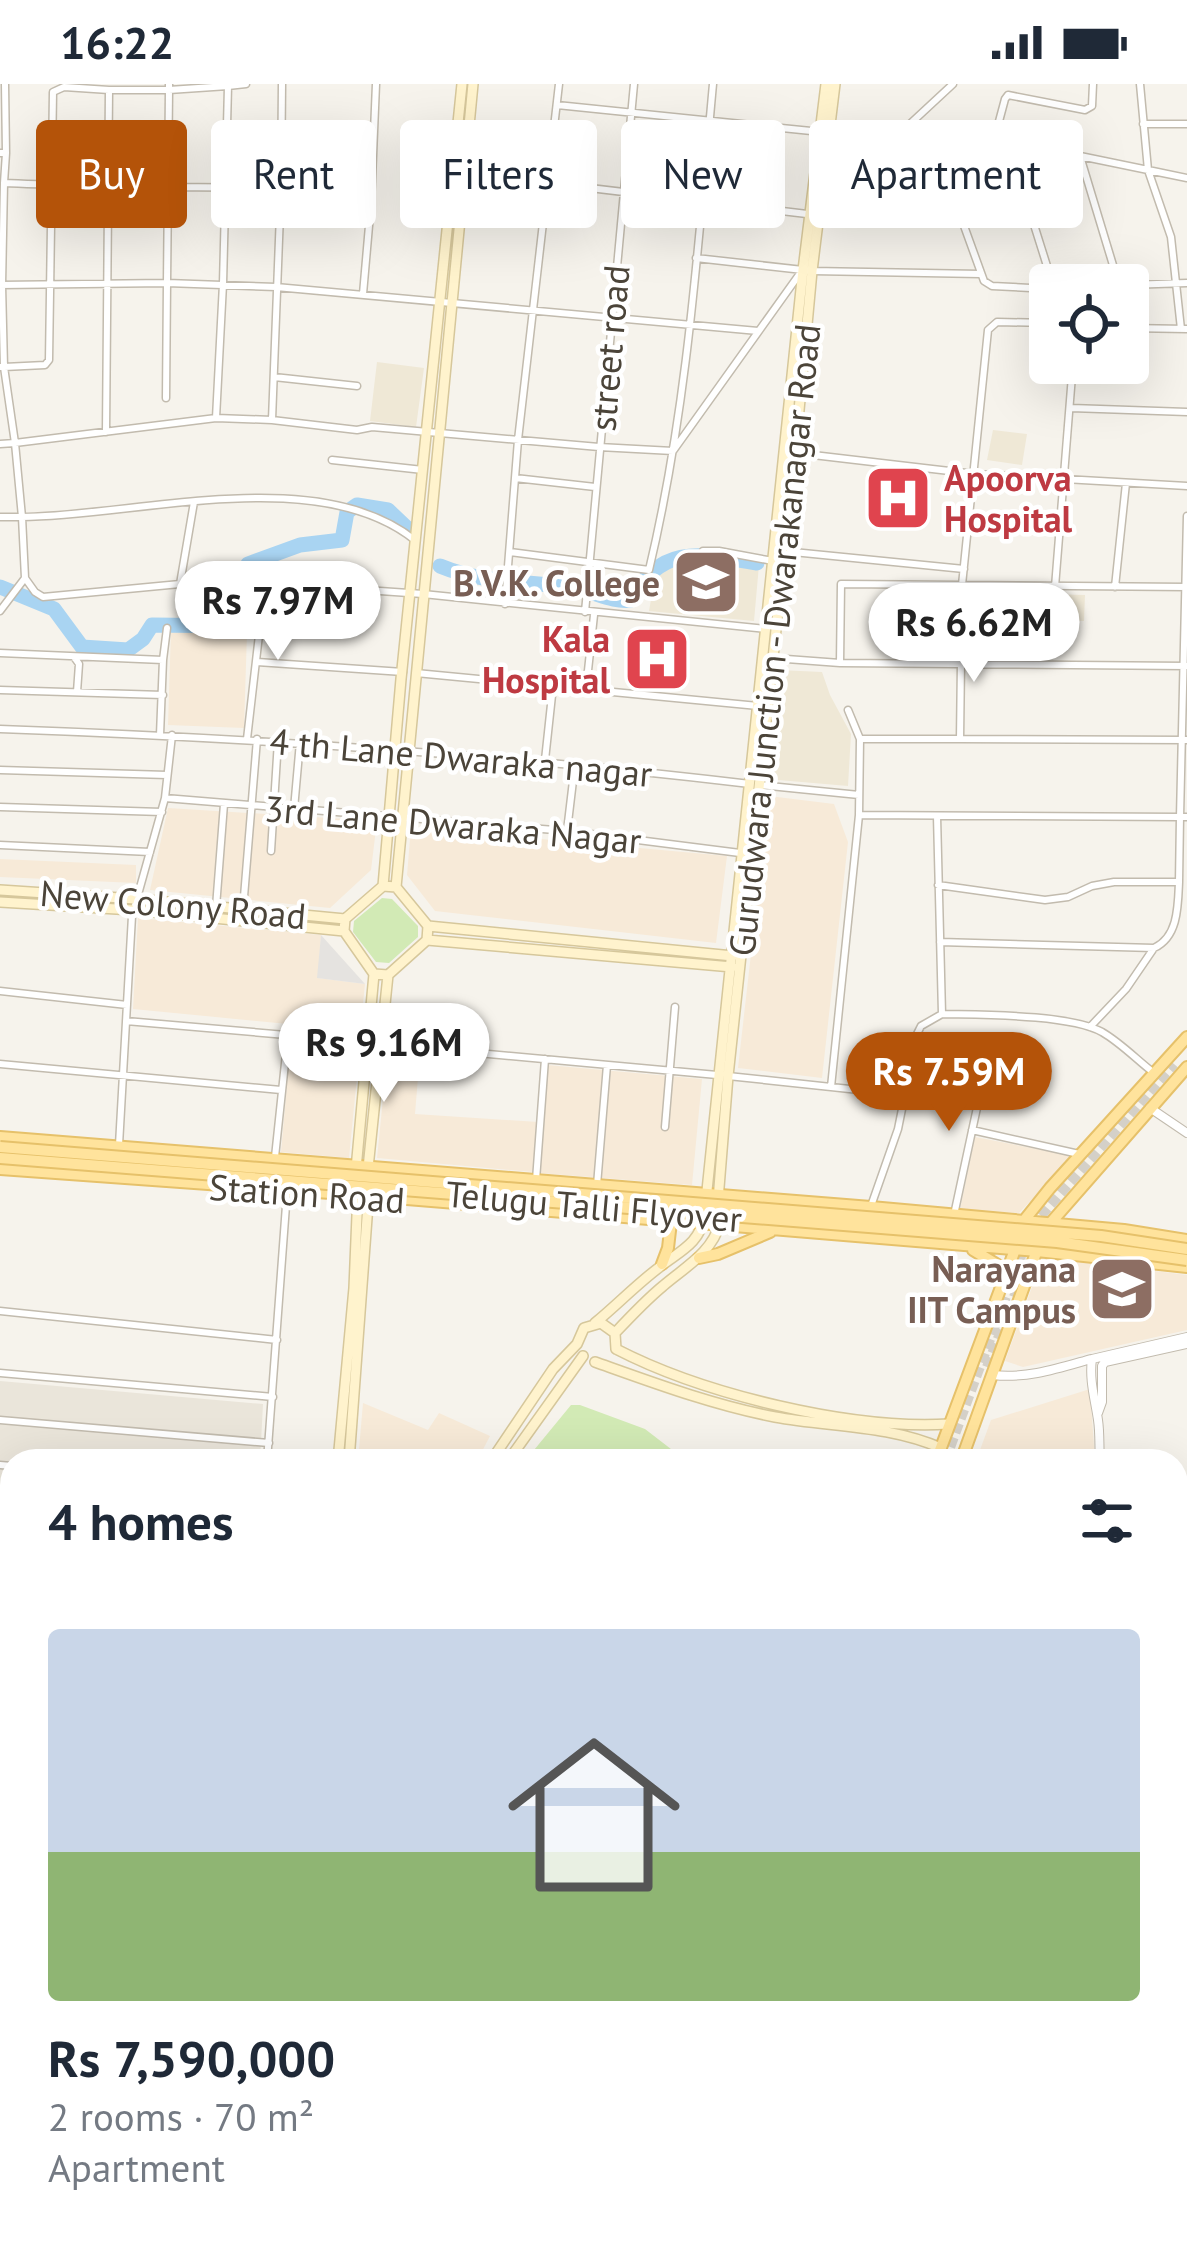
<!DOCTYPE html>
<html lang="en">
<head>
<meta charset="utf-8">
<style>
  body { margin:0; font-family:"PT Sans",sans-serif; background:#f6f6f7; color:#1f2937; height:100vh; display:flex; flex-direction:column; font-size:45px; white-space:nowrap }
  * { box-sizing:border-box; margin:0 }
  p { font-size:39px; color:#747a83 }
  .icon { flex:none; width:66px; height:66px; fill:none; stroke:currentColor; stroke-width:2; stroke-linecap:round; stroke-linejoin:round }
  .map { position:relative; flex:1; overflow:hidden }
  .panel { position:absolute; left:0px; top:1365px; width:1188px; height:807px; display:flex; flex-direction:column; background:#fff; border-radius:36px 36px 0 0; box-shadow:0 12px 48px #0002 }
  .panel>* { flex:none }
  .guide { position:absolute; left:36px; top:36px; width:1116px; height:108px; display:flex; gap:24px }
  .controls { position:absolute; left:1029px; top:180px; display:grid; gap:24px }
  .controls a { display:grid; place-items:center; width:120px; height:120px; border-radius:12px; background:#fff; box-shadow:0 12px 48px #0002; font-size:60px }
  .price { position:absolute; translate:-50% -102px; padding:0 27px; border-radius:42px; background:#fff; color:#222; font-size:39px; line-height:78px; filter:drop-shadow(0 3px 6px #0008) }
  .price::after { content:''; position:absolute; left:50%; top:72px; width:36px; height:27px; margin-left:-18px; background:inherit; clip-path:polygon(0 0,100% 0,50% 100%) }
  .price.current { background:#b45309; color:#fff }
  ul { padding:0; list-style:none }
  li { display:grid; align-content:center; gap:24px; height:636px; padding:0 48px }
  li+li { border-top:3px solid #e0e1e3 }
  li span { display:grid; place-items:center; height:372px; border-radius:12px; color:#555 }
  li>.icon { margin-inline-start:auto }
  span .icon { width:216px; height:216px; fill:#fffc; stroke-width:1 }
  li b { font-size:51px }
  h2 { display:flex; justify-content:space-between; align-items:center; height:144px; padding:0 48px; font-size:51px }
  .pill { padding:0 42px; border-radius:12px; background:#fff; box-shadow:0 12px 48px #0002; font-size:42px; line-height:108px }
  .pill.current { background:#b45309; color:#fff }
  .status { display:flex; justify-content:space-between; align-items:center; height:84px; padding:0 60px; background:#fff; direction:ltr }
  .status svg { height:33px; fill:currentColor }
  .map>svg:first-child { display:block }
</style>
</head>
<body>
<div class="status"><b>16:22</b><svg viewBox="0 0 49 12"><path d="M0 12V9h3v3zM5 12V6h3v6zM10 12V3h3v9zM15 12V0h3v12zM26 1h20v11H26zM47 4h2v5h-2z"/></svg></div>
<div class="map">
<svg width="1187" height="2170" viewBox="0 0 1187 2170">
  <rect width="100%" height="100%" fill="#f6f3ec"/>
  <!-- residential -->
  <path fill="#eae5da" d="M0,1297L263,1320L260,1377H12V1646L0,1649Z"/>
  <!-- commercial -->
  <path fill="#f7ead8" d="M171,546L247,549L244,644L168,641Z
    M769,712L834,720L848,758L822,994L738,984Z
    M168,724L377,737L371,786L330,824L150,806Z
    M411,743L727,772L716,859L435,827L407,791Z
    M0,775L136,781V799L0,793Z
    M138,834L321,851L318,894L365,900L360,947L133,925Z
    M291,956L360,962L349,1074L281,1068Z
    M388,965L420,969L415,1030L538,1038L533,1088L377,1074Z
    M547,981L702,995L692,1101L539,1089Z
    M975,1053L1073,1072L1019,1129L960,1125Z
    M1043,1173L1187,1191V1246L1023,1283L1005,1277Z
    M1090,1305L1095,1377H976L991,1336Z
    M363,1319L428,1346L439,1329L490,1352L477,1377H358Z"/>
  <!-- education -->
  <path fill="#efe8d6" d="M377,278L424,284L416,343L370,337Z
    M993,346L1027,350L1022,381L987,376Z
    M697,474L759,481L754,537L649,527L656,487Z
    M1047,510L1085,511L1084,537H1048Z
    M779,586L822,588L830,611L851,650L848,702L767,695Z"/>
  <!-- green -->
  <path fill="#d2eab5" d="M382,814L392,815L418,842V853L389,879L376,878L353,848L354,837Z
    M571,1321H580L645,1345L680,1372L692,1377H525Z"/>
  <!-- parking -->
  <path fill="#e5e3e0" d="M321,851L365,900L317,894Z"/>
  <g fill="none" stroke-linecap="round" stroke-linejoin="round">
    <!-- stream -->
    <path stroke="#a9d4f2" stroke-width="3" d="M355,2170L363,2160"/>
    <!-- river -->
    <path stroke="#a9d4f2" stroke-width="15" d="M440,482C483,500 529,497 574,504C593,507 613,519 631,516C661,459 702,470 757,479
      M0,503L54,525L82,563L128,566L143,555L152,541L244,542L248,480L300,461L342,456L347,428L357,421L388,426L408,445"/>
    <!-- primary-tunnel -->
    <path stroke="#d4d0c8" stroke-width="10" stroke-dasharray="10 5" stroke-linecap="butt" d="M1031,1143L1174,980
      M987,1283L1034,1161
      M945,1377L1025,1161"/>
    <defs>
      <path id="minor" d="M5,0L6,69
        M169,0V6L228,2L223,200L216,334
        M1140,0L1148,86L1187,94
        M228,2L246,0
        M109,6H169L168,103L281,104L272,336
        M557,21L821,48
        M1143,40H1187
        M830,49L994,56L1080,72L1119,201
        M974,55L959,128L984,197L992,202L1050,205
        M994,56L1005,15L1008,11L1085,26L1092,22L1093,0
        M1008,58L1053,201
        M0,69H6L4,99
        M1080,72L1148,86L1171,153L1181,245
        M465,89L832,133L839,129L897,52L953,0
        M281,104L282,0
        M844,120L959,128
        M696,174L812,187L981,190
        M0,201L167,199L166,314
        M1128,201L1187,199
        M363,210L371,119L376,0
        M1050,239L997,238L988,246L962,501L1187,503
        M1128,244L1187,245
        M0,283H4L15,359L216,334L272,336L357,346L372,343L599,363L673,367L801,188
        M274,293L357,302
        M1071,324L1187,328
        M106,348C106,234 107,120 109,6L64,3L53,8L49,276L45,281L4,283L2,201L4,99C59,101 113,104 168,103L167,199L276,203L758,247
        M0,360L15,359L22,433H0
        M796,369L975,390L1187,402
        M332,376L423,386
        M515,394L595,403
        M1187,432L1180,733H1187
        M703,467H719L773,477
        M783,467L964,485
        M510,468L649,486C687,327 698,162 713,0
        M25,494L35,508L43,513L180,500L265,499L423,510L766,545
        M180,500L194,418
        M1055,503L1073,279
        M1115,503L1126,399
        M505,520L518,356L559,0
        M0,527L25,494L22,433C138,432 319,378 416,457
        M585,528L634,0
        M0,569L163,576
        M74,573L79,580L77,608
        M773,574L840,579L1187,582
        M257,578L403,588
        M840,579L841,500L962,501L960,655L1187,656
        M416,589L758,622
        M586,605L594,531
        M0,606L163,611
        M848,626L860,655
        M0,645C251,654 500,670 750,700
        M160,651L163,576L167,544
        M247,655L265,499
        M545,676L553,602
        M0,686L167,691
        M759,701L859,711
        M165,714L567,747L740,769
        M0,723L162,728
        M294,725L300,658
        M567,747L575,680
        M0,761L150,768
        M271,767L278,657
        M938,801L1045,816L1068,813L1092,802L1114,798H1179L1180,733L859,731L860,655H960
        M216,823L224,720
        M243,825L257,655
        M940,858L1154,864C1178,853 1178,823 1179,798
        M0,907L127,921
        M942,930C981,931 1069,930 1102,948C1121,959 1137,976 1154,989
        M126,937L367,958
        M1090,943L1126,905L1154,864
        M381,960L717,991
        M0,980L281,1006
        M728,992L831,1003L859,731
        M831,1003L905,1011
        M665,1043L675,923
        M972,1046L1079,1070
        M119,1061L132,832L165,714L172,651
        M275,1073L288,951
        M536,1096L545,975
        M597,1101L607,981
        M871,1122L898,1045L917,950L921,942L942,930L937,732
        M954,1131L987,977
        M0,1227L277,1256
        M0,1289L273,1313
        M0,1336L269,1359
        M267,1377L287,1108
        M0,1381L12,1382
        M1176,1405H1187
        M0,1406L12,1407
        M0,1435L12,1436
        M0,1499L12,1497
        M0,1552L12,1550
        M0,1595L12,1592
        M1176,1607L1187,1609
        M0,1654L12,1651
        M1176,1764L1187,1766
        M1187,1829V1818
        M10,1861L12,1901
        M0,1863L10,1861L8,1814L12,1740
        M1176,1878L1187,1885
        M1176,1900L1187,1884
        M0,1964H12
        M1176,1983L1187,1976
        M0,2054H12
        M1176,2060L1187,2077
        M509,2160L526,2170
        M552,2160L570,2170
        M730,2160L752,2170
        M835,2160L837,2170
        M921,2160L936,2168
        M1076,2160L1082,2170
        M854,2165L856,2160
        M46,2170L47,2160
        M360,2170L370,2160
        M719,2170L722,2160
        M891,2170L896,2160"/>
      <path id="tertiary" d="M1150,1024L1187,1049
        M993,1291C1027,1295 1059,1284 1091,1275
        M1098,1329L1102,1318V1282L1105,1278L1187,1260
        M1100,1377C1099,1363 1100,1349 1098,1336C1095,1315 1089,1296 1092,1275L1187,1253
        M1176,1479H1187
        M0,2125H12
        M246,2170L248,2160
        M258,2170L261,2160
        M538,2170L543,2160"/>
      <path id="secondary" d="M383,802L401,595L462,0
        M383,802L396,803L428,842L427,856L388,891L374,890L344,847L345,835Z
        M396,803L473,0
        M0,806L136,815L345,835
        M0,818L133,826L344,847
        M428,842L733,872
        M427,856L732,883
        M368,1084L388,891
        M356,1085L374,890
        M706,1116L803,186L826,0
        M718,1116L728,992L795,369L812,187L835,0
        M595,1239C618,1220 638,1199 661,1182C680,1167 700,1159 704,1133
        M616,1265L615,1249C630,1233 646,1216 663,1202C685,1183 712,1169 720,1139
        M616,1265C703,1310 850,1346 949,1340
        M595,1278C654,1299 713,1321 775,1333C830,1343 889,1341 941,1364
        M338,1377L354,1204L358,1107
        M349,1377L369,1107
        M491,1377L553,1285L577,1260L584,1244L601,1239L615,1249
        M508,1377L583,1272
        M0,1671L12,1669
        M992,2170L1007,2160
        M1011,2170L1026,2160"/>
      <path id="primary" d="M0,1053L871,1123L1124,1146L1187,1156
        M0,1085L358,1111L1037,1167L1187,1183
        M1022,1139L1050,1104L1187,953
        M1047,1143L1187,983
        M973,1166L1001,1183L1007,1193
        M699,1174L718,1170L770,1148
        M662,1180L668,1164L671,1138
        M936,1377L1016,1163
        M961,1377L1037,1166
        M1176,2037L1187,2033
        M1176,2051L1187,2046"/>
    </defs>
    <!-- minor casing -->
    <use href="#minor" stroke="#c2bbae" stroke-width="9"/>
    <!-- tertiary casing -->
    <use href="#tertiary" stroke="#c2bbae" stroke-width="10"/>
    <!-- secondary casing -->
    <use href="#secondary" stroke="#d6c79b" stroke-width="12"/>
    <!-- primary casing -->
    <use href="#primary" stroke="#e6c16a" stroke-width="14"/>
    <!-- minor -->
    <use href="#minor" stroke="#fff" stroke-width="6"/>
    <!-- tertiary -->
    <use href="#tertiary" stroke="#fff" stroke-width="8"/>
    <!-- secondary -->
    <use href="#secondary" stroke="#fff3cd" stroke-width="9"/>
    <!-- primary -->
    <use href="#primary" stroke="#ffe39c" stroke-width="10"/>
    <defs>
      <path id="primary-bridge" d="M0,1063L1101,1152L1187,1165
        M0,1074L1057,1158L1187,1176"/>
    </defs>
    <!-- primary-bridge casing -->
    <use href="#primary-bridge" stroke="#e6c16a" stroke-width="14" stroke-linecap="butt"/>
    <!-- primary-bridge -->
    <use href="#primary-bridge" stroke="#ffe39c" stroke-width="10"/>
  </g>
  <!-- icons -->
  <defs>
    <symbol id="hospital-square" viewBox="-11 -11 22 22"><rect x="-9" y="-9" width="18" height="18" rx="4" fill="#e0444e" stroke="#fff"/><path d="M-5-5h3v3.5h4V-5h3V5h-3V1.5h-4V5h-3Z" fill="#fff"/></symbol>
    <symbol id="university-square" viewBox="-11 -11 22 22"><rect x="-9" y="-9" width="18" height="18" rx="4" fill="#8d6e63" stroke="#fff"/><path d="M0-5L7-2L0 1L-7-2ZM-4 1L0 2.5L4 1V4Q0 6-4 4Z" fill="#fff"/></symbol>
  </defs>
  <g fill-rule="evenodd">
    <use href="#hospital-square" x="860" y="376" width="76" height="76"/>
    <use href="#university-square" x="668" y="460" width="76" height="76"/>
    <use href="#hospital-square" x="619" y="537" width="76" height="76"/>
    <use href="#university-square" x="1084" y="1167" width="76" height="76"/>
  </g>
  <g text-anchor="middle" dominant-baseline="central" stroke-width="9" stroke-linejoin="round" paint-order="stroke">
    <!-- street labels -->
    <g font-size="36" fill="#4b4439" stroke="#fff">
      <text transform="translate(609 264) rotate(-85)">street road</text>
      <text transform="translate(774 556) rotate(-84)">Gurudwara Junction - Dwarakanagar Road</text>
      <text transform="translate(461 673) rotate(5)">4 th Lane Dwaraka nagar</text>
      <text transform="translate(453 740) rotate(5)">3rd Lane Dwaraka Nagar</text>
      <text transform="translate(173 820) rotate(5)">New Colony Road</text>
      <text transform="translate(307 1109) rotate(4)">Station Road</text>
      <text transform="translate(594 1122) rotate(5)">Telugu Talli Flyover</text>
    </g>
    <!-- health labels -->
    <g font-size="36" font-weight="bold" fill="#be3a42" stroke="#fff" text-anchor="start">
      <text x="944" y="393">Apoorva<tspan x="944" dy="41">Hospital</tspan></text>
      <text x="610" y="554" text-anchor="end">Kala<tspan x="610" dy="41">Hospital</tspan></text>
    </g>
    <!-- education labels -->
    <g font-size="36" font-weight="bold" fill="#785e54" stroke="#fff" text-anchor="end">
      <text x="660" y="498">B.V.K. College</text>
      <text x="1076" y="1184">Narayana<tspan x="1076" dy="41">IIT Campus</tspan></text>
    </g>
  </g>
</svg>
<div class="controls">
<a><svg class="icon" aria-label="locate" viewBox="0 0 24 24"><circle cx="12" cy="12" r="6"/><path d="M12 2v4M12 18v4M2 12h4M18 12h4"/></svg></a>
</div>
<b class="price" style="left:278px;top:579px">Rs 7.97M</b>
<b class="price" style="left:974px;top:601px">Rs 6.62M</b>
<b class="price" style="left:384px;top:1021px">Rs 9.16M</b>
<b class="price current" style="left:949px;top:1050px">Rs 7.59M</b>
<div class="guide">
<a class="pill current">Buy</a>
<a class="pill">Rent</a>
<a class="pill">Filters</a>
<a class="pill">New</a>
<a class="pill">Apartment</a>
</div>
<section class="panel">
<h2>4 homes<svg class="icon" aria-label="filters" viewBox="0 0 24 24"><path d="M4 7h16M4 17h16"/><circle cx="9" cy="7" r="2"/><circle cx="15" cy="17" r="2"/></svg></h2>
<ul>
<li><span style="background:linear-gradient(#c9d6e8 60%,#8fb573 0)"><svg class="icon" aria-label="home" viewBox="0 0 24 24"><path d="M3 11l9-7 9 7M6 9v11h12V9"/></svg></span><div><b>Rs 7,590,000</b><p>2 rooms · 70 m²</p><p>Apartment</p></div></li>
</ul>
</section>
</div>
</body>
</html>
